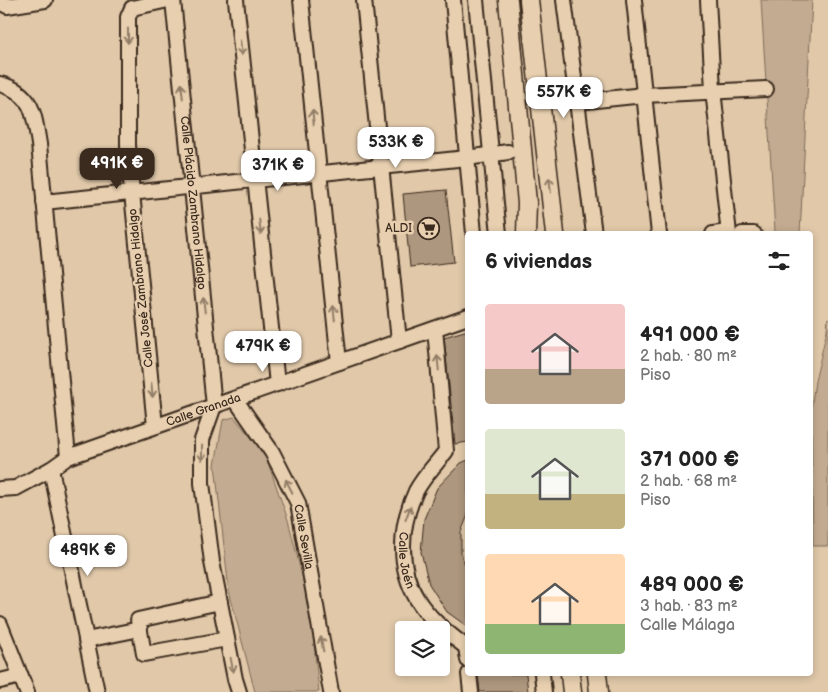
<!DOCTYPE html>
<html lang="es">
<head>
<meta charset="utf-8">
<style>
  body { margin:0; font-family:"Balsamiq Sans",sans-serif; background:#f2f2f2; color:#222; height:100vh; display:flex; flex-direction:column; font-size:19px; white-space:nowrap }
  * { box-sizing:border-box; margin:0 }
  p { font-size:16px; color:#767676 }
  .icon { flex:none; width:28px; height:28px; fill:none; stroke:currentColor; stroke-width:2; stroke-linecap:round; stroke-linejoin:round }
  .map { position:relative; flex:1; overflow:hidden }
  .side { position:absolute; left:465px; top:231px; width:348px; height:445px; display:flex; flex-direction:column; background:#fff; border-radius:5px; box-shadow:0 2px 8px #0003 }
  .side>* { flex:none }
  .fabs { position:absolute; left:395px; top:621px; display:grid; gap:10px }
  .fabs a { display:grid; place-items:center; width:55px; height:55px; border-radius:5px; background:#fff; box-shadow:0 2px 8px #0003; font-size:25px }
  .price { position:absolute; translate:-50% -42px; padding:0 11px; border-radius:10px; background:#fff; color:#222; font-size:16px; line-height:32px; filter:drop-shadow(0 1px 2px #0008) }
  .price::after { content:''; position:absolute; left:50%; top:30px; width:15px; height:11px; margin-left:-8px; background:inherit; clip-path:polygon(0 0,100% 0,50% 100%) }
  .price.active { background:#3b2a1e; color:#fff }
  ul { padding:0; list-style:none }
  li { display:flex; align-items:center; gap:15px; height:125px; padding:0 20px }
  li span { display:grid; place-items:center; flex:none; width:140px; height:100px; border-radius:5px; color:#555 }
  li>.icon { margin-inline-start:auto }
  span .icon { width:60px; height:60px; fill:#fffc; stroke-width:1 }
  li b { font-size:21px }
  h2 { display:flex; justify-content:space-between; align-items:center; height:60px; padding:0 20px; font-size:21px }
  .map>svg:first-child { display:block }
</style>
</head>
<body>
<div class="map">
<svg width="828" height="692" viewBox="0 0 828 692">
  <rect width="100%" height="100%" fill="#e0c8a9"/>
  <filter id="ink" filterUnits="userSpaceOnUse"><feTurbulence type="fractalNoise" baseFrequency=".02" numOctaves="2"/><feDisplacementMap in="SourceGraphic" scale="10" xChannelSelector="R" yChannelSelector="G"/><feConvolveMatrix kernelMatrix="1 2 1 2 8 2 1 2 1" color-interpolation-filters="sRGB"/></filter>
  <g filter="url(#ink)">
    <!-- green -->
    <path fill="#c2ab90" stroke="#7e6a57" d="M761,0H812L800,234L775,232Z
      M828,318V546H813L811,409L815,381L827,330Z
      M234,417L265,454L288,520L302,575L313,635L319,692H255L229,591L215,465L223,420Z"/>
    <!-- building -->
    <path fill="#ad977e" stroke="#3b2a1e" d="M446,190L454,262L410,267L403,194Z
      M468,330V442L455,444L444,337Z
      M468,460V515L461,532V554L468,572V627L447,612L429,584L421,552L424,519L437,488L461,463Z
      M478,674H526L528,692H480Z"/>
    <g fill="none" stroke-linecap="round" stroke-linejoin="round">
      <defs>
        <g id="minor">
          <path id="s1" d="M173,0L214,406L202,440V483L212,562L235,679L239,692"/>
          <path d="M236,0L277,384"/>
          <path d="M301,0L339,362"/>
          <path d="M364,0L399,341"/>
          <path d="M453,0L474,234"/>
          <path d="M476,0L499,234"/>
          <path d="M564,0L594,234"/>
          <path d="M634,0L659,234"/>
          <path d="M708,0L713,90L729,234"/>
          <path d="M0,2L7,6L45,0"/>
          <path d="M0,84C33,93 34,114 39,144L68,457"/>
          <path d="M577,102L644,95L766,89"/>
          <path d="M44,202L467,158L508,152"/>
          <path d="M713,234L728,232"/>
          <path d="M742,234H754"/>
          <path id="s2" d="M435,329L446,451C436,464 424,476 416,491C400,525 397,566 417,599C429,619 448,633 466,647L468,660"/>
          <path id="s3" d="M235,399L272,452L298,503L331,692"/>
          <path d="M155,426L132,193L128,145V17L132,8L168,0"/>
          <path d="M51,469L97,692"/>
          <path id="s4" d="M0,489L16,488L51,469L68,457L468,317"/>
          <path d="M220,602L138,620L144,654L227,639"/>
          <path d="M0,624L27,692"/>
          <path d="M86,640L140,629"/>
          <path d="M469,674L471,692"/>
          <path d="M542,674L544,692"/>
          <path d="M0,681L21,676"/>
        </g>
        <path id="major" d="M508,0L527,203L526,234
          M529,0L555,234
          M570,674L572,692
          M597,674L599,692"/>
      </defs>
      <!-- minor casing -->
      <use href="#minor" stroke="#3b2a1e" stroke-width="18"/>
      <!-- major casing -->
      <use href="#major" stroke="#3b2a1e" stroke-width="21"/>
      <!-- minor -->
      <use href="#minor" stroke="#e7cfaf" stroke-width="14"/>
      <!-- major -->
      <use href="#major" stroke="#e7cfaf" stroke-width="18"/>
    </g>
    <!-- one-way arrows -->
    <defs><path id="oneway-shaft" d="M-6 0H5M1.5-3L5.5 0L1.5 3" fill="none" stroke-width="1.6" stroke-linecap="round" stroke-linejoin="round" transform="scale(1.25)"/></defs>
    <g stroke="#917c66">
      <use href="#oneway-shaft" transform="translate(128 36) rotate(90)"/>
      <use href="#oneway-shaft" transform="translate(241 48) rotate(84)"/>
      <use href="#oneway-shaft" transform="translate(182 91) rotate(-96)"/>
      <use href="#oneway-shaft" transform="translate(313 117) rotate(-96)"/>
      <use href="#oneway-shaft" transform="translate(550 185) rotate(-96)"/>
      <use href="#oneway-shaft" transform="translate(260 227) rotate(84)"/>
      <use href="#oneway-shaft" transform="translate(204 305) rotate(-96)"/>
      <use href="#oneway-shaft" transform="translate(334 313) rotate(-96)"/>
      <use href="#oneway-shaft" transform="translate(438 363) rotate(-96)"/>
      <use href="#oneway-shaft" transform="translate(152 390) rotate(84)"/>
      <use href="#oneway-shaft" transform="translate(202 453) rotate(90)"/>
      <use href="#oneway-shaft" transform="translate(289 486) rotate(-117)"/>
      <use href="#oneway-shaft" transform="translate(408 513) rotate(-70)"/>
      <use href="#oneway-shaft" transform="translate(322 644) rotate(-100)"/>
      <use href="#oneway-shaft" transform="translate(232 665) rotate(79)"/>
    </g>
  </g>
  <!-- icons -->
  <defs>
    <symbol id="supermarket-ring" viewBox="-11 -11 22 22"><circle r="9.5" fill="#e7cfaf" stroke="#3b2a1e" stroke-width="1.5"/><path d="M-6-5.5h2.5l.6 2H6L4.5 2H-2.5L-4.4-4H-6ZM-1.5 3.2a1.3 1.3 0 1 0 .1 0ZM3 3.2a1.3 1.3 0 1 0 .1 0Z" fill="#3b2a1e"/></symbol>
  </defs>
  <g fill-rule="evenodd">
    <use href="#supermarket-ring" x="416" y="216" width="25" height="25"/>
  </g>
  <g text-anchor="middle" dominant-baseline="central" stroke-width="5" stroke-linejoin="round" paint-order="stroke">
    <!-- street labels -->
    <g font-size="12" fill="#3b2a1e" stroke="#e7cfaf">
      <text stroke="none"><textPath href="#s1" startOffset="204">Calle Plácido Zambrano Hidalgo</textPath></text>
      <text transform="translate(141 288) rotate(-96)">Calle José Zambrano Hidalgo</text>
      <text stroke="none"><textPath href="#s4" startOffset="220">Calle Granada</textPath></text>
      <text stroke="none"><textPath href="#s3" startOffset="156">Calle Sevilla</textPath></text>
      <text stroke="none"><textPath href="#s2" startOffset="244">Calle Jaén</textPath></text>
    </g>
    <!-- poi labels -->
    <g font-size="12" fill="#3b2a1e" stroke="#e7cfaf" text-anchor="end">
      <text x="412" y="228">ALDI</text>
    </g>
  </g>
</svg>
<div class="fabs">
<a><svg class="icon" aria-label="layers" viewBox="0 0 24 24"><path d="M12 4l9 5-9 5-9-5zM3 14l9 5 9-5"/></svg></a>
</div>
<b class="price" style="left:564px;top:119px">557K €</b>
<b class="price" style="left:396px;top:169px">533K €</b>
<b class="price active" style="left:117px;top:190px">491K €</b>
<b class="price" style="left:278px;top:192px">371K €</b>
<b class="price" style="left:263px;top:373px">479K €</b>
<b class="price" style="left:88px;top:577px">489K €</b>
<section class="side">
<h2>6 viviendas<svg class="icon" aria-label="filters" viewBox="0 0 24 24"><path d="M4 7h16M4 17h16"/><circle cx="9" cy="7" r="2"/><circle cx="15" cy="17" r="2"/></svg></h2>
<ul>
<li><span style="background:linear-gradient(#f6c9c9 65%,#b9a48a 0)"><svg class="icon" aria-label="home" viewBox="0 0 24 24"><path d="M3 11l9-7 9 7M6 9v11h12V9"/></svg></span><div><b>491 000 €</b><p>2 hab. · 80 m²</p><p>Piso</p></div></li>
<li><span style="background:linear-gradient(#dfe7d0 65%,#c2b280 0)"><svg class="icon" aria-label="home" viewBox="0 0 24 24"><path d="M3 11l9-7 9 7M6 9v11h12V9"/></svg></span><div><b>371 000 €</b><p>2 hab. · 68 m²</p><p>Piso</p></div></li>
<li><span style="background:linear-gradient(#ffd9b3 70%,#8fb573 0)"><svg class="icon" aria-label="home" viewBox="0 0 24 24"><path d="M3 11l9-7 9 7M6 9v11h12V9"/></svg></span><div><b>489 000 €</b><p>3 hab. · 83 m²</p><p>Calle Málaga</p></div></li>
</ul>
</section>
</div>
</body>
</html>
